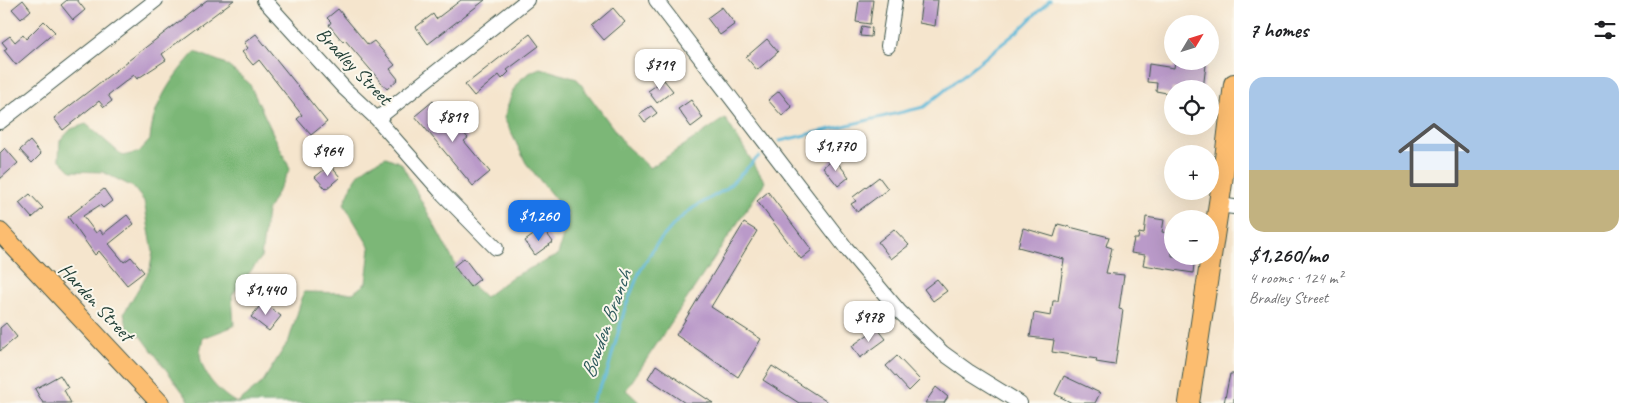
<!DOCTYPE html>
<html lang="en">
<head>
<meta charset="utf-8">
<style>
  body { margin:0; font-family:Caveat,sans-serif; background:#f2f2f2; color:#202124; height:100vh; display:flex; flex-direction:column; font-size:19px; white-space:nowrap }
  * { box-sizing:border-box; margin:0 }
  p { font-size:16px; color:#757577 }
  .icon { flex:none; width:28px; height:28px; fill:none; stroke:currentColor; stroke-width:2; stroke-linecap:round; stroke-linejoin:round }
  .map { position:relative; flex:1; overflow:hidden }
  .panel { display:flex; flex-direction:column; background:#fff; width:400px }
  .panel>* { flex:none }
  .needle { width:32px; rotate:52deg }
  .controls { position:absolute; left:1164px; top:15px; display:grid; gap:10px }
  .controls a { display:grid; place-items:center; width:55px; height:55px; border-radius:50%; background:#fff; box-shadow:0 5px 20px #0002; font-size:25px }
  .price { position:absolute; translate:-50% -42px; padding:0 11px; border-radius:10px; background:#fff; color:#222; font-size:16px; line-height:32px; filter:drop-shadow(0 1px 2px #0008) }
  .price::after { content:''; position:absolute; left:50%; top:30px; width:15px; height:11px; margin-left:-8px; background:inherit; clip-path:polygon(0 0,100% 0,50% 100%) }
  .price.on { background:#1a73e8; color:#fff }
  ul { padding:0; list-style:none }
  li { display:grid; align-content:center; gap:10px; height:265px; padding:0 15px }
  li+li { border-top:1px solid #e0e0e0 }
  li span { display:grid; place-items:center; height:155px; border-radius:15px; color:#555 }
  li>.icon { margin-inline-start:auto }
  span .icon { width:90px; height:90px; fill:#fffc; stroke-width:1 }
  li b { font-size:21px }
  h2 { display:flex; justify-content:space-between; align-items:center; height:60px; padding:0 15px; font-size:21px }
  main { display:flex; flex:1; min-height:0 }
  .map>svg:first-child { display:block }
</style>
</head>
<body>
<main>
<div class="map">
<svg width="1234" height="403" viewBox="0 0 1234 403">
  <rect width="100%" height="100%" fill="#fbf7ec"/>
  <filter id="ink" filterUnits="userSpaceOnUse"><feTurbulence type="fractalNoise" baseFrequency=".02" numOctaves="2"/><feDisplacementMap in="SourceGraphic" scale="10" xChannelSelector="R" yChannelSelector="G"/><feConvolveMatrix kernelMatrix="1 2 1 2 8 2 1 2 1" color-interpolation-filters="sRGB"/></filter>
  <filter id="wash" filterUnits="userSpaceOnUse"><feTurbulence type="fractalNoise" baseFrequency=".0096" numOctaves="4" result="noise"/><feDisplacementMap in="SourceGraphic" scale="20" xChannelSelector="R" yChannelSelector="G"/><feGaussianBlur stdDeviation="1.12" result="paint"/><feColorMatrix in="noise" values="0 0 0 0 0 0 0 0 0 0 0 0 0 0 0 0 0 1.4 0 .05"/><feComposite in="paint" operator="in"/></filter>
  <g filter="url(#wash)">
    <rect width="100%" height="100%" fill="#f5e5cd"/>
    <!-- forest -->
    <path fill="#7bb777" stroke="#4d7a56" d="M195,52L224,63L249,83L290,169L267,211L261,258L232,295L234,326L203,338C202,343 200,349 200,354C201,374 220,394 237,403H191L142,337L128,330L124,313L150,269L153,252L144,201L133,187L103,172L71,171L59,159L60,141L71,129L86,124L123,156L139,152L150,140C152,105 172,77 195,52Z
      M540,68L577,79L627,147L650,168L725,118L765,182L626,390L640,403H237L262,383L289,340L304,292L353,293L366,283L370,248L344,204C356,176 357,170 386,157L401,163L461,275L485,297L512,277L558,255L568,215L526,163L504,118C513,92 512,79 540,68Z"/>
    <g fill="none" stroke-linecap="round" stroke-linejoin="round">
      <!-- stream -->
      <path stroke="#59b6d7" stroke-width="3" d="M780,141L924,107L1018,31L1050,0
        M591,403L607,373L625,308L639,273L655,246L676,222L693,208L726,189L759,156"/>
    </g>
    <g id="blocks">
      <!-- building -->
      <path fill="#ba9ac9" d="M23,0L31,10L21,19L12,9Z
        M67,0H77L85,10L73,20L61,5Z
        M207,0H234L162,54L166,60L137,79L134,75L108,95L112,101L104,107L99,101L63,130L54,118Z
        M461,0H485L428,44L416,27L433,14L436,19Z
        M859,0H873L870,24L856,22Z
        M922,0H938L935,26L919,23Z
        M722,7L735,24L720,35L707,18Z
        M613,8L625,22L604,40L592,26Z
        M338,9L368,45L374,41L395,65L390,69L398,79L387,89L345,40L343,42L329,25L331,22L327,18Z
        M44,21L55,32L16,65L4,50L7,48L2,42L10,36L15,42L23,35L26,39Z
        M862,26L872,28L871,37L860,36Z
        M256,34L327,122L311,135L297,119L302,115L259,60L253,65L242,52L248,48L244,43Z
        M530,34L539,46L507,70L509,72L502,79L499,75L474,96L465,85Z
        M767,39L778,52L757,70L746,57Z
        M1175,61L1206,65L1203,89H1172V94L1156,91L1157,83L1147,82L1149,64L1174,68Z
        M664,80L673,91L657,103L648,91Z
        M779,91L792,107L782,116L768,100Z
        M691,100L703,118L691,127L678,109Z
        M433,101L453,125L455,123L468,138L464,141L490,172L473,186L415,116Z
        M651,106L657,113L645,122L639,114Z
        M30,141L41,154L32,163L20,150Z
        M5,148L18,163L0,179V153Z
        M834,158L849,177L838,186L823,167Z
        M330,165L340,177L326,189L315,177Z
        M879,177L888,189L857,212L851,204L856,201L853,197Z
        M104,189L112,201L103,208L100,205L83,216L96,233L100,230L103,234L127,215L134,224L109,244L124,262L131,257L144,272L127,285L99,251L95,255L68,217Z
        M768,192L812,250L801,259L757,201Z
        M30,194L43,208L32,218L19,203Z
        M1146,217L1164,220L1162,232L1172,234V256H1195L1193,273L1143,265L1145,255L1131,253L1134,239H1138L1139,233L1144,234Z
        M744,223L757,231L711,307L761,339L738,377L676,335Z
        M1058,224L1109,237L1106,246L1112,248L1106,273L1124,275L1119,309L1123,310L1115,365L1096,362L1097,359L1052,352L1054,340L1030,337L1034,313L1051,316L1053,301H1058L1064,259L1018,247L1023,228L1054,237Z
        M543,228L553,242L535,255L525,241Z
        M894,229L909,245L891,259L878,242Z
        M464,258L480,279L470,287L454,266Z
        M937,279L947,291L933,301L924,289Z
        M263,302L281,316L269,331L251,317Z
        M6,323L17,337L0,351V328Z
        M877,328L886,339L860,358L852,346Z
        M897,356L920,380L909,391L886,366Z
        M656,365L713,403H685L648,378Z
        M772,366L829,403H799L763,380Z
        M1230,374H1234V403H1224Z
        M60,375L68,388L64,390L71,403H43L35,389Z
        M1064,376L1100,393L1095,403H1072L1055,394Z
        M936,387L948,397L944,403H925Z"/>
    </g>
  </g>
  <g filter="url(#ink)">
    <use href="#blocks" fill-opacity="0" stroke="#3f564b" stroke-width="1"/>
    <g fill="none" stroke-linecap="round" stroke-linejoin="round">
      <defs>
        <path id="minor" d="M264,0L345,89L377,119L443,194L496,248
          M656,0L846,248L899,311L943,353L968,371L1020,403
          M888,46L895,0
          M377,119L527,0
          M0,122L156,0
          M1219,205L1234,207"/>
        <path id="major" d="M0,232L160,403"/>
        <path id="highway" d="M1189,403L1222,183L1234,84"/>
      </defs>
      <!-- minor casing -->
      <use href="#minor" stroke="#3f564b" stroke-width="16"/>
      <!-- major casing -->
      <use href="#major" stroke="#3f564b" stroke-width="20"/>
      <!-- highway casing -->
      <use href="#highway" stroke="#3f564b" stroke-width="22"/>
      <!-- minor -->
      <use href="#minor" stroke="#fff" stroke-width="14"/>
      <!-- major -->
      <use href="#major" stroke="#fcbd6f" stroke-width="18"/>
      <!-- highway -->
      <use href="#highway" stroke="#fcbd6f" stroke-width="20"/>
    </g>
  </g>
  <g text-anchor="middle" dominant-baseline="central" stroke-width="4" stroke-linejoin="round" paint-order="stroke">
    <!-- street labels -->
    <g font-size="20" fill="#1f3d34" stroke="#fbf7ec">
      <text transform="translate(354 66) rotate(46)">Bradley Street</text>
      <text transform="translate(96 302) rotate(47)">Harden Street</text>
    </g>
    <!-- water labels -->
    <g font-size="21" font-style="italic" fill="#2e5b5d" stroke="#fbf7ec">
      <text transform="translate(606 324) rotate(-70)">Bowden Branch</text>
    </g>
  </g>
</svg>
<div class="controls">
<a><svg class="needle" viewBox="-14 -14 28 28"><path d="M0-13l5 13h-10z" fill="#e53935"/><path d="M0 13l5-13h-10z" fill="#757577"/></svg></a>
<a><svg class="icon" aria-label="locate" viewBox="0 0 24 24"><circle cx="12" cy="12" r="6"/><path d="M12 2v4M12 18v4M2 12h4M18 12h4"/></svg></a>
<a>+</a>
<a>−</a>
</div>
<b class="price" style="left:660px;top:91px">$719</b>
<b class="price" style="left:453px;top:143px">$819</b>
<b class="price" style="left:836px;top:172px">$1,770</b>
<b class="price" style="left:328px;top:177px">$964</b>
<b class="price on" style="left:539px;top:242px">$1,260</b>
<b class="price" style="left:266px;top:316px">$1,440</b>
<b class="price" style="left:869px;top:343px">$978</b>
</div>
<section class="panel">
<h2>7 homes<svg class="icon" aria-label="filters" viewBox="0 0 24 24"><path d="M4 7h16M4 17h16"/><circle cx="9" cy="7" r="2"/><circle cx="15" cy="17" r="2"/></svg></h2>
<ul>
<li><span style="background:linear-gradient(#a9c7e8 60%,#c2b280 0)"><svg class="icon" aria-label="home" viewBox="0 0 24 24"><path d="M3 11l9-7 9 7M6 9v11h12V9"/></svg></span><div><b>$1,260/mo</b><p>4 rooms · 124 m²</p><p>Bradley Street</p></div></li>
</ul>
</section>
</main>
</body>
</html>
